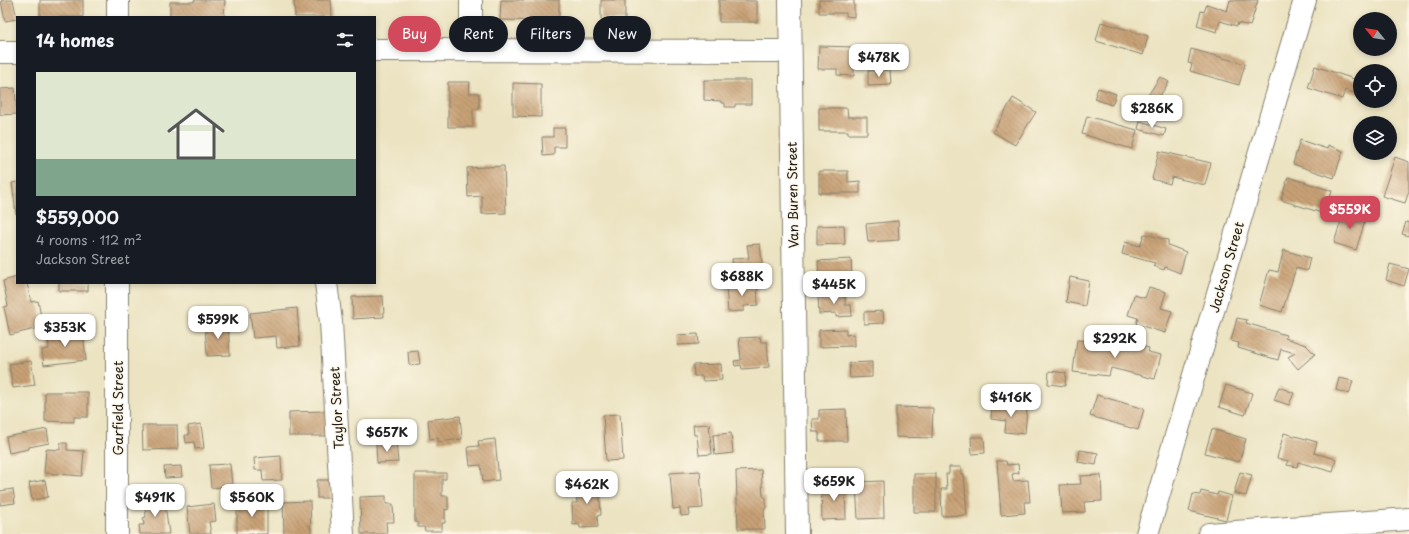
<!DOCTYPE html>
<html lang="en">
<head>
<meta charset="utf-8">
<style>
  body { margin:0; font-family:"Playpen Sans",sans-serif; background:#20242c; color:#f1f3f6; height:100vh; display:flex; flex-direction:column; font-size:15px; white-space:nowrap }
  * { box-sizing:border-box; margin:0 }
  p { font-size:13px; color:#9ea1a6 }
  .icon { flex:none; width:22px; height:22px; fill:none; stroke:currentColor; stroke-width:2; stroke-linecap:round; stroke-linejoin:round }
  .map { position:relative; flex:1; overflow:hidden }
  .drawer { position:absolute; left:16px; top:16px; width:360px; height:268px; display:flex; flex-direction:column; background:#171b24; border-radius:0px; box-shadow:0 2px 6px #0003 }
  .drawer>* { flex:none }
  .guide { position:absolute; left:388px; top:16px; width:380px; height:36px; display:flex; gap:8px }
  .needle { width:26px; rotate:300deg }
  .controls { position:absolute; left:1353px; top:12px; display:grid; gap:8px }
  .controls a { display:grid; place-items:center; width:44px; height:44px; border-radius:50%; background:#171b24; box-shadow:0 2px 6px #0003; font-size:20px }
  .price { position:absolute; translate:-50% -34px; padding:0 9px; border-radius:8px; background:#fff; color:#222; font-size:13px; line-height:26px; filter:drop-shadow(0 1px 2px #0008) }
  .price::after { content:''; position:absolute; left:50%; top:24px; width:12px; height:9px; margin-left:-6px; background:inherit; clip-path:polygon(0 0,100% 0,50% 100%) }
  .price.on { background:#d1495b; color:#fff }
  ul { padding:0; list-style:none }
  li { display:grid; align-content:center; gap:8px; height:212px; padding:0 20px }
  li+li { border-top:1px solid #363941 }
  li span { display:grid; place-items:center; height:124px; border-radius:0px; color:#555 }
  li>.icon { margin-inline-start:auto }
  span .icon { width:72px; height:72px; fill:#fffc; stroke-width:1 }
  li b { font-size:17px }
  h2 { display:flex; justify-content:space-between; align-items:center; height:48px; padding:0 20px; font-size:17px }
  .chip { padding:0 14px; border-radius:18px; background:#171b24; box-shadow:0 2px 6px #0003; font-size:14px; line-height:36px }
  .chip.on { background:#d1495b; color:#fff }
  .map>svg:first-child { display:block }
</style>
</head>
<body>
<div class="map">
<svg width="1409" height="534" viewBox="0 0 1409 534">
  <defs>
    <pattern id="building-back-hatch" width="6" height="6" patternUnits="userSpaceOnUse"><rect width="6" height="6" fill="#c8a176"/><path d="M-1 5l2 2M0 0l6 6M5-1l2 2" fill="none" stroke="#a28260"/></pattern>
  </defs>
  <rect width="100%" height="100%" fill="#fcf5e5"/>
  <filter id="ink" filterUnits="userSpaceOnUse"><feTurbulence type="fractalNoise" baseFrequency=".025" numOctaves="2"/><feDisplacementMap in="SourceGraphic" scale="8" xChannelSelector="R" yChannelSelector="G"/><feConvolveMatrix kernelMatrix="1 2 1 2 8 2 1 2 1" color-interpolation-filters="sRGB"/></filter>
  <filter id="wash" filterUnits="userSpaceOnUse"><feTurbulence type="fractalNoise" baseFrequency=".012" numOctaves="4" result="noise"/><feDisplacementMap in="SourceGraphic" scale="16" xChannelSelector="R" yChannelSelector="G"/><feGaussianBlur stdDeviation="0.9" result="paint"/><feColorMatrix in="noise" values="0 0 0 0 0 0 0 0 0 0 0 0 0 0 0 0 0 1.4 0 .05"/><feComposite in="paint" operator="in"/></filter>
  <g filter="url(#wash)">
    <rect width="100%" height="100%" fill="#ebe3c1"/>
    <g id="blocks">
      <!-- building -->
      <path fill="url(#building-back-hatch)" d="M6,0H13L17,19L5,21L1,1Z
        M40,0H83V17H40Z
        M194,0H225L224,17H170V2H194Z
        M294,0H331L332,17H295Z
        M501,0H559V21L500,20Z
        M601,0H625V20H601Z
        M719,0L757,1V22H719Z
        M819,0H854V17L846,16V13H819Z
        M1230,0H1258L1250,26L1238,23L1237,26L1220,21L1217,32L1197,26L1201,11L1204,12L1207,4L1227,11Z
        M1101,22L1148,36L1143,55L1096,41Z
        M819,46L854,47V76L837,75V69H818Z
        M1191,49L1245,64L1239,85L1190,71L1192,64L1188,63Z
        M1315,66L1360,81V95L1345,90L1342,99L1308,88Z
        M890,70L891,85L868,86V71Z
        M1160,77L1169,82L1152,108L1143,103Z
        M704,80H751V104H735V107H725V103H721V101L704,100Z
        M448,82H470L469,93H479V109H473V127H448Z
        M513,83L541,84V117L513,116Z
        M15,88L17,114L0,115V89Z
        M1098,88L1116,94L1112,105L1094,99Z
        M1013,98L1036,112L1015,145L993,132Z
        M819,108H847L848,117H867V134H848V131H819Z
        M1087,116L1137,130L1132,149L1082,134Z
        M1140,121L1166,129L1164,136L1138,129Z
        M553,128H565V147H554V155L543,156L542,137H553Z
        M1300,140L1327,149L1328,145L1343,151L1334,178L1293,164Z
        M1159,151L1211,163L1205,185L1172,177L1170,184L1152,179Z
        M1395,157L1409,162V191L1405,203L1382,196Z
        M504,166L506,213L482,214V196L468,197L467,168Z
        M819,171H848V182L860,181V193H819Z
        M1288,177L1332,191L1325,214L1281,200Z
        M17,182V214H16L12,183Z
        M1344,211L1366,218L1356,250L1334,243Z
        M898,221L899,240L868,242L866,224Z
        M1406,222L1409,223V236L1402,234Z
        M844,225L845,244L817,245V226Z
        M1144,234L1168,240V245L1186,252L1180,273L1165,267L1164,270L1153,266L1155,263L1122,254L1125,242L1140,246Z
        M760,244L763,272L734,275L732,259L749,258L747,245Z
        M1284,250L1310,258L1307,271L1296,268L1282,312L1259,305L1269,270L1278,272Z
        M851,259L852,278L819,279L818,261Z
        M1390,264L1409,269L1404,286L1386,280Z
        M17,277V283H27L31,302L38,301L43,327L10,335L4,307L8,306L3,281Z
        M1070,277L1089,281L1085,306L1066,302Z
        M757,281L758,305L744,306V311L728,312L726,287L744,286V282Z
        M59,283H88V291H59Z
        M1149,287L1166,292L1161,308L1172,311L1165,333L1136,324L1138,318L1128,315L1134,295L1145,298Z
        M845,294V305H851L852,316L836,317V313L819,314L818,295Z
        M383,296L384,317L353,319L352,297Z
        M297,308L300,346L277,348L276,336L253,338L250,313Z
        M883,311L884,323L864,324V312Z
        M1237,318L1247,320L1246,323L1286,335L1285,338L1306,345L1315,354L1298,369L1288,357L1295,353L1281,349L1278,360L1238,348L1239,343L1231,341Z
        M228,323L230,355L207,356L205,324Z
        M846,329V335L854,334V346L819,347V330Z
        M83,330L86,360L44,365L42,350L49,349L48,335Z
        M698,334L699,344L678,345L677,335Z
        M760,337L761,342H767L769,367L742,369L741,365L735,366L734,361L741,360L739,338Z
        M1077,340L1118,343L1128,347L1129,342L1149,348L1148,352L1161,355L1155,379L1111,368L1109,376L1073,372Z
        M418,351L420,364L409,365L408,352Z
        M31,361L35,385L13,388L9,364Z
        M872,362V377L850,378L849,363Z
        M721,364L722,380L703,381L702,376H694L693,365Z
        M1049,371L1066,373L1065,386L1048,384Z
        M1339,378L1353,381L1349,394L1336,390Z
        M1226,385L1252,393L1245,415L1219,407Z
        M1279,387L1294,393L1289,405L1274,400Z
        M45,392H88V417H74V422L45,421Z
        M1097,395L1144,409L1138,430L1090,416Z
        M992,405L1027,408L1025,434L1005,432L1006,421L991,419Z
        M896,407L933,408L932,438L896,437Z
        M846,409L847,441H819V432H813L812,419H819V410Z
        M327,411V436H289V412Z
        M620,414L623,460L606,461L603,415Z
        M460,416L462,439L438,442V438L430,439L428,420Z
        M201,424L204,448L195,449L194,442L186,443L185,435H189L188,426Z
        M709,424L712,454L699,455L697,435H694L693,425Z
        M142,425H177L178,449L143,450Z
        M47,429L49,443L29,447V449L9,453L6,437Z
        M1212,429L1246,439L1239,462L1205,453Z
        M731,433L733,453L715,455L713,435Z
        M1284,433L1317,442L1314,453L1336,459L1333,472L1298,462L1297,467L1287,465L1288,461L1277,458Z
        M971,437H984L985,453L972,454Z
        M495,439L499,480L483,482L481,465L470,466L468,447L479,446L478,441Z
        M396,442L398,462L377,463L376,443Z
        M60,443H67V450L84,451L82,476L44,473L46,449L60,450Z
        M1080,450L1098,453L1096,465L1078,462Z
        M281,456L282,480L263,481L262,470H255L254,458Z
        M997,461H1006L1007,465L1018,464L1019,473L1012,474L1013,481L1028,480L1030,502H1024L1025,513L1001,515Z
        M230,464L232,486L211,488L209,465Z
        M181,466L182,477L165,478L164,467Z
        M949,467H961V474H964L967,515L942,516L941,489H947L946,474H949Z
        M761,470L763,496L766,498V507L764,511L765,529H738L736,471Z
        M700,471L703,508L689,509L690,515L681,516L680,508L673,509L670,473Z
        M1240,472L1252,475L1246,496L1234,493Z
        M415,473H446V479H442V496H448V510L445,509V523H442V531H425L424,527H418V523L415,522Z
        M914,474H936V512H914Z
        M1101,475L1102,501L1084,502L1085,512L1062,513L1060,485L1081,484L1080,476Z
        M45,480L48,497L32,500L29,483Z
        M317,480H331V498H317Z
        M599,481L601,515L597,516L598,527L580,528L579,524L573,525L572,503H577L575,482Z
        M883,481L884,518L858,519L856,482Z
        M845,484L846,519L822,520L821,485Z
        M13,489L15,503L0,505V491Z
        M1201,491L1217,495L1218,492L1232,496L1226,520L1189,511L1193,494L1200,495Z
        M164,496L169,534H140L139,525H144L143,518L146,517L145,505L152,504L151,498Z
        M386,496V504H393L394,522H386L387,534H361L360,497Z
        M310,501L311,534H284L283,502Z
        M237,502H267V534H237Z
        M214,504L216,521L209,522L211,534H190L187,507Z"/>
    </g>
  </g>
  <g filter="url(#ink)">
    <use href="#blocks" fill-opacity="0" stroke="#84806e" stroke-width="1"/>
    <g fill="none" stroke-linecap="round" stroke-linejoin="round">
      <defs>
        <path id="street" d="M790,0L797,534
          M118,17V0
          M375,50L790,51
          M471,50V0
          M0,52H17
          M326,283L331,322L343,534
          M117,534V283
          M1147,534L1305,0"/>
        <path id="secondary" d="M1209,534L1409,519"/>
      </defs>
      <!-- street casing -->
      <use href="#street" stroke="#84806e" stroke-width="24"/>
      <!-- secondary casing -->
      <use href="#secondary" stroke="#84806e" stroke-width="24"/>
      <!-- street -->
      <use href="#street" stroke="#fff" stroke-width="22"/>
      <!-- secondary -->
      <use href="#secondary" stroke="#fff" stroke-width="22"/>
    </g>
  </g>
  <g text-anchor="middle" dominant-baseline="central" stroke-width="3" stroke-linejoin="round" paint-order="stroke">
    <!-- street labels -->
    <g font-size="13" fill="#1c1c1c" stroke="#fcf5e5">
      <text transform="translate(792 195) rotate(-91)">Van Buren Street</text>
      <text transform="translate(1226 267) rotate(-74)">Jackson Street</text>
      <text transform="translate(117 408) rotate(-90)">Garfield Street</text>
      <text transform="translate(336 408) rotate(-93)">Taylor Street</text>
    </g>
  </g>
</svg>
<div class="controls">
<a><svg class="needle" viewBox="-14 -14 28 28"><path d="M0-13l5 13h-10z" fill="#e53935"/><path d="M0 13l5-13h-10z" fill="#9ea1a6"/></svg></a>
<a><svg class="icon" aria-label="locate" viewBox="0 0 24 24"><circle cx="12" cy="12" r="6"/><path d="M12 2v4M12 18v4M2 12h4M18 12h4"/></svg></a>
<a><svg class="icon" aria-label="layers" viewBox="0 0 24 24"><path d="M12 4l9 5-9 5-9-5zM3 14l9 5 9-5"/></svg></a>
</div>
<b class="price" style="left:879px;top:78px">$478K</b>
<b class="price" style="left:1152px;top:129px">$286K</b>
<b class="price on" style="left:1350px;top:230px">$559K</b>
<b class="price" style="left:742px;top:297px">$688K</b>
<b class="price" style="left:834px;top:305px">$445K</b>
<b class="price" style="left:218px;top:340px">$599K</b>
<b class="price" style="left:65px;top:348px">$353K</b>
<b class="price" style="left:1115px;top:359px">$292K</b>
<b class="price" style="left:1011px;top:418px">$416K</b>
<b class="price" style="left:387px;top:453px">$657K</b>
<b class="price" style="left:834px;top:502px">$659K</b>
<b class="price" style="left:587px;top:505px">$462K</b>
<b class="price" style="left:155px;top:518px">$491K</b>
<b class="price" style="left:252px;top:518px">$560K</b>
<div class="guide">
<a class="chip on">Buy</a>
<a class="chip">Rent</a>
<a class="chip">Filters</a>
<a class="chip">New</a>
</div>
<section class="drawer">
<h2>14 homes<svg class="icon" aria-label="filters" viewBox="0 0 24 24"><path d="M4 7h16M4 17h16"/><circle cx="9" cy="7" r="2"/><circle cx="15" cy="17" r="2"/></svg></h2>
<ul>
<li><span style="background:linear-gradient(#dfe7d0 70%,#7fa58c 0)"><svg class="icon" aria-label="home" viewBox="0 0 24 24"><path d="M3 11l9-7 9 7M6 9v11h12V9"/></svg></span><div><b>$559,000</b><p>4 rooms · 112 m²</p><p>Jackson Street</p></div></li>
</ul>
</section>
</div>
</body>
</html>
